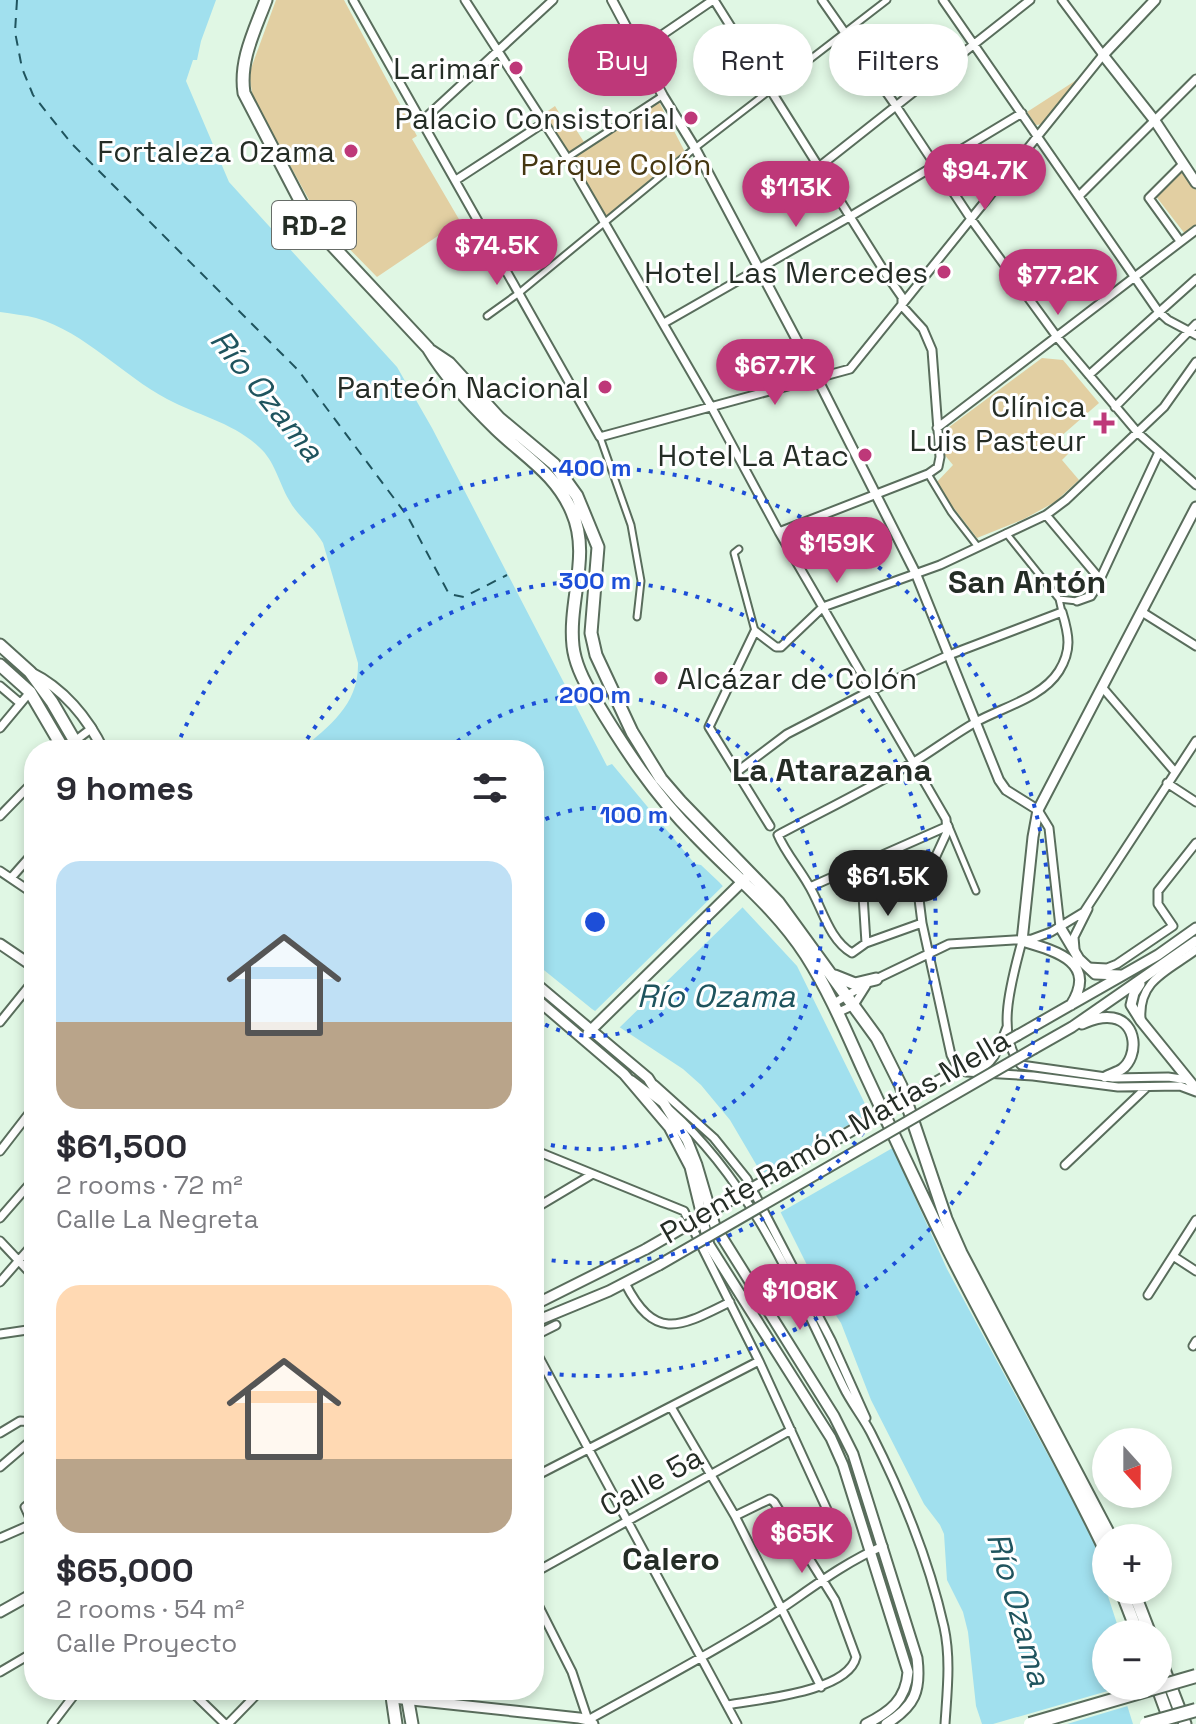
<!DOCTYPE html>
<html lang="en">
<head>
<meta charset="utf-8">
<style>
  body { margin:0; font-family:"Space Grotesk",sans-serif; background:#f2f2f3; color:#2b2b33; height:100vh; display:flex; flex-direction:column; font-size:30px; white-space:nowrap }
  * { box-sizing:border-box; margin:0 }
  p { font-size:26px; color:#7c7c81 }
  .icon { flex:none; width:44px; height:44px; fill:none; stroke:currentColor; stroke-width:2; stroke-linecap:round; stroke-linejoin:round }
  .map { position:relative; flex:1; overflow:hidden }
  .drawer { position:absolute; left:24px; top:740px; width:520px; height:960px; display:flex; flex-direction:column; background:#fff; border-radius:32px; box-shadow:0 4px 12px #0003 }
  .drawer>* { flex:none }
  .top-card { position:absolute; left:568px; top:24px; width:508px; height:72px; display:flex; gap:16px }
  .needle { width:52px; rotate:159deg }
  .buttons { position:absolute; left:1092px; top:1428px; display:grid; gap:16px }
  .buttons a { display:grid; place-items:center; width:80px; height:80px; border-radius:50%; background:#fff; box-shadow:0 4px 12px #0003; font-size:40px }
  .price { position:absolute; translate:-50% -68px; padding:0 18px; border-radius:28px; background:#be3879; color:#fff; font-size:26px; line-height:52px; filter:drop-shadow(0 2px 4px #0008) }
  .price::after { content:''; position:absolute; left:50%; top:48px; width:24px; height:18px; margin-left:-12px; background:inherit; clip-path:polygon(0 0,100% 0,50% 100%) }
  .price.active { background:#222; color:#fff }
  ul { padding:0; list-style:none }
  li { display:grid; align-content:center; gap:16px; height:424px; padding:0 32px }
  li span { display:grid; place-items:center; height:248px; border-radius:24px; color:#555 }
  li>.icon { margin-inline-start:auto }
  span .icon { width:144px; height:144px; fill:#fffc; stroke-width:1 }
  li b { font-size:34px }
  h2 { display:flex; justify-content:space-between; align-items:center; height:96px; padding:0 32px; font-size:34px }
  .tag { padding:0 28px; border-radius:36px; background:#fff; box-shadow:0 4px 12px #0003; font-size:28px; line-height:72px }
  .tag.active { background:#be3879; color:#fff }
  .map>svg:first-child { display:block }
</style>
</head>
<body>
<div class="map">
<svg width="1196" height="1724" viewBox="0 0 1196 1724">
  <rect width="100%" height="100%" fill="#e0f7e4"/>
  <!-- green -->
  <path fill="#e2cfa2" d="M276,0H344L417,136L412,139L460,221L377,277L319,218L253,98L249,74Z
    M1078,79L1080,81L1044,124L1036,125L1027,112Z
    M656,96L686,154L605,218L545,113L555,106L570,131L575,128L584,142Z
    M1181,172L1196,190V227L1185,234L1155,195Z
    M1042,358L1063,360L1099,403L1059,438L1070,452L1062,460L1079,480L1055,502L1024,519L977,538L935,484L953,465L943,453L941,433Z"/>
  <!-- water -->
  <path fill="#a1e0ee" d="M0,0H216L201,41L197,60H193L186,81L229,182L397,367L432,428L607,766L612,764L695,864L701,865L719,882L797,966L869,1112L893,1149L947,1269L1085,1523L1106,1567V1590L1119,1630L1116,1634H1106L1104,1665L1106,1686H1121L1133,1724H982L976,1706L968,1632L963,1612L947,1580L944,1534L940,1525L924,1504L871,1400L841,1323L821,1293L760,1171L730,1120L701,1085L683,1069L592,1009L534,962V750H301C329,726 359,705 358,663L323,543C314,527 298,517 289,500C279,483 275,461 259,447C234,423 197,415 167,399C122,375 86,333 36,318C25,315 12,314 0,312Z"/>
  <!-- pier -->
  <path fill="#e0f7e4" d="M726,883L746,904L617,1030L592,1014Z
    M873,1111L896,1146L776,1215L758,1176Z
    M1125,1686L1131,1705L1067,1724H993Z"/>
  <g fill="none" stroke-linecap="round" stroke-linejoin="round">
    <!-- ferry -->
    <path stroke="#1f545e" stroke-width="2" stroke-dasharray="10 8" stroke-linecap="butt" d="M17,0L15,32L22,68L33,95L71,143L298,370L408,517L449,594L464,597L507,575"/>
    <defs>
      <path id="pedestrian" d="M567,158L662,96
        M487,316L519,293L695,148L887,0
        M600,437L631,525L641,581L637,617
        M928,474L951,512L978,547
        M1006,533L1059,599L1062,612
        M739,549L734,553L755,631
        M1059,599L1077,601
        M948,824L976,891"/>
      <path id="minor" d="M353,0L600,437L850,369L1103,55L1062,0
        M465,0L567,158L712,408L779,532L946,819L947,832L924,882L919,899L922,923L951,1055L957,1067L966,1072L1033,1076L1118,1087L1180,1086L1196,1092
        M714,0L886,274L902,297V306L923,329L932,350L940,457L938,467L928,474L779,532
        M822,0L896,106L971,219L1057,337L1138,433L1196,485
        M943,0L1158,311L1168,320L1196,335
        M640,50L713,0
        M422,121L553,0
        M820,166L1030,0
        M456,180L545,122
        M1080,195L1196,79
        M1180,241L1149,198L1182,165
        M664,323L851,216L1022,113
        M1089,375L1196,279
        M1115,407L1196,324
        M937,428L1196,230
        M1046,515L1099,578
        M1077,601L1091,596L1096,588L1159,452
        M1142,612L1196,646
        M0,686L20,703
        M1102,687L1175,772
        M0,728L30,692
        M63,750L92,728
        M738,771L787,734L870,691L949,655L1062,612C1069,635 1072,650 1059,671C1042,698 1003,707 976,722C955,734 935,749 914,762C870,788 823,811 778,835C785,852 799,868 808,884C822,906 828,939 852,953L866,943L861,864
        M1167,783L1196,802
        M1038,810L1049,828L1060,927
        M0,816L34,781
        M770,826L709,727L755,631L776,647H781L823,607L940,565L1046,515L1066,500L1164,407L1196,362
        M0,871L34,894
        M11,878L34,852
        M810,887L948,826
        M1022,941C1013,977 994,1034 1021,1065L1113,1078L1168,1077L1188,1080
        M866,943L922,923
        M1075,949L1074,937L1088,909
        M1088,967L1107,968L1117,964L1173,926L1158,904V891L1196,843
        M874,980L949,944L1032,939L1051,932L1084,912L1196,741
        M834,1003L863,986
        M839,1012L854,1005L866,986
        M1141,1019C1138,980 1168,971 1196,950
        M0,1022L34,980
        M976,1070C995,1065 1000,1044 1007,1027
        M632,1080L661,1102
        M655,1085L714,1138L747,1179L831,1340L866,1418
        M670,1110C752,1183 796,1289 843,1386C851,1403 863,1417 871,1433C902,1494 929,1560 944,1627C951,1659 947,1692 945,1724
        M534,1150L684,1211L759,1361L834,1525
        M0,1151L34,1107
        M1065,1165L1147,1087
        M534,1209L591,1175
        M0,1218L34,1179
        M0,1241L34,1277
        M1173,1256L1196,1271
        M0,1282L34,1243
        M625,1283C655,1342 680,1327 730,1302
        M1148,1295L1196,1220
        M0,1334L34,1329
        M534,1336L556,1325
        M1193,1346L1196,1341
        M534,1348L737,1724
        M671,1407L735,1516L821,1687
        M0,1433L20,1421L34,1422
        M0,1467L34,1438
        M534,1477L759,1361
        M34,1527L25,1507L34,1500
        M0,1538L32,1524
        M534,1573L791,1430
        M534,1597L572,1672L588,1720C649,1686 711,1654 769,1617C807,1592 841,1564 883,1546
        M0,1672L34,1652
        M190,1690L225,1724
        M728,1705C759,1699 848,1692 856,1657L835,1600L774,1502L770,1499L766,1501L735,1516
        M52,1724L78,1690
        M228,1724L261,1690"/>
      <path id="tertiary" d="M612,0L663,96L695,148L818,380L916,574L999,780L1006,790L1038,810"/>
      <path id="secondary" d="M1155,0L1103,55L1155,121L1196,183
        M30,672C63,688 88,718 103,750
        M1060,927L1079,959L1095,974L1120,975
        M0,944L34,967
        M534,982L648,1078L687,1140L697,1165L715,1226L834,1416L853,1454L917,1658C921,1691 915,1706 886,1724
        M1140,984L1134,993L1131,1005L1141,1021L1196,1089
        M534,997L624,1074L669,1127L690,1167L709,1245L831,1438L843,1465L908,1672C906,1700 890,1712 866,1724
        M1071,1005C1098,962 1056,951 1022,941L1033,837L1038,810L1196,507
        M1082,1024C1092,1020 1102,1016 1113,1018C1137,1022 1139,1056 1122,1069C1118,1072 1110,1074 1105,1077
        M588,1033L746,878
        M1018,1035L1158,955L1196,928
        M1035,1048L1072,1027L1196,941
        M534,1305L646,1249
        M534,1322L609,1291L659,1265
        M0,1612L34,1593
        M393,1698L579,1718L588,1720L593,1724"/>
      <path id="primary" d="M266,0C255,30 239,60 244,93L306,212L316,228L428,348C446,378 471,405 496,429C525,457 556,474 572,512C591,555 568,601 573,646C575,665 584,682 594,698C624,748 654,794 695,835C733,875 775,907 806,955C829,991 845,1029 863,1069C891,1129 919,1190 948,1249C999,1351 1057,1449 1106,1552
        M431,351L449,363L499,418L554,464L577,496L598,547L591,633L596,655L632,732L661,779L680,801L778,902L877,1038L901,1086L946,1219L961,1253L1111,1538
        M0,645L30,672L52,702L80,750
        M0,665L30,692L64,750
        M835,976L855,984L876,979
        M1121,1590L1138,1634
        M1133,1590L1150,1634
        M1158,1654L1185,1724
        M1157,1686L1171,1724
        M391,1690L396,1724
        M406,1690L412,1724"/>
    </defs>
    <!-- pedestrian casing -->
    <use href="#pedestrian" stroke="#596d5c" stroke-width="9"/>
    <!-- minor casing -->
    <use href="#minor" stroke="#596d5c" stroke-width="11"/>
    <!-- tertiary casing -->
    <use href="#tertiary" stroke="#596d5c" stroke-width="12"/>
    <!-- secondary casing -->
    <use href="#secondary" stroke="#596d5c" stroke-width="13"/>
    <!-- primary casing -->
    <use href="#primary" stroke="#596d5c" stroke-width="15"/>
    <!-- pedestrian -->
    <use href="#pedestrian" stroke="#fff" stroke-width="5"/>
    <!-- minor -->
    <use href="#minor" stroke="#fff" stroke-width="7"/>
    <!-- tertiary -->
    <use href="#tertiary" stroke="#fff" stroke-width="8"/>
    <!-- secondary -->
    <use href="#secondary" stroke="#fff" stroke-width="9"/>
    <!-- primary -->
    <use href="#primary" stroke="#fff" stroke-width="11"/>
    <defs>
      <path id="secondary-bridge" d="M646,1249L1018,1035
        M659,1265L1035,1048"/>
      <path id="motorway-bridge" d="M1030,1724L1196,1676
        M1146,1724L1196,1710"/>
    </defs>
    <!-- secondary-bridge casing -->
    <use href="#secondary-bridge" stroke="#596d5c" stroke-width="13" stroke-linecap="butt"/>
    <!-- motorway-bridge casing -->
    <use href="#motorway-bridge" stroke="#596d5c" stroke-width="16" stroke-linecap="butt"/>
    <!-- secondary-bridge -->
    <use href="#secondary-bridge" stroke="#fff" stroke-width="9"/>
    <!-- motorway-bridge -->
    <use href="#motorway-bridge" stroke="#fff" stroke-width="12"/>
  </g>
  <!-- distance rings -->
  <g fill="none" stroke="#1d4ed8" stroke-width="4" stroke-dasharray="4 8">
    <path d="M535 825A114 114 0 1 1 535 1019"/>
    <path d="M448 749A227 227 0 1 1 534 1141"/>
    <path d="M301 749A341 341 0 1 1 536 1258"/>
    <path d="M176 748A454 454 0 1 1 536 1372"/>
  </g>
  <!-- markers -->
  <g fill="#be3879" stroke="#fff" stroke-width="3">
    <circle cx="516" cy="68" r="8"/>
    <circle cx="691" cy="118" r="8"/>
    <circle cx="351" cy="151" r="8"/>
    <circle cx="944" cy="272" r="8"/>
    <circle cx="605" cy="387" r="8"/>
    <path d="M1100 411h8v8h8v8h-8v8h-8v-8h-8v-8h8z"/>
    <circle cx="865" cy="455" r="8"/>
    <circle cx="661" cy="678" r="8"/>
  </g>
  <g text-anchor="middle" dominant-baseline="central" stroke-width="6" stroke-linejoin="round" paint-order="stroke">
    <!-- shield labels -->
    <rect fill="#fff" stroke="#666c67" stroke-width="2" x="272" y="201" width="84" height="48" rx="6"/>
    <g font-size="28" font-weight="bold" fill="#252d26">
      <text x="314" y="225">RD-2</text>
    </g>
    <!-- poi labels -->
    <g font-size="30" fill="#252d26" stroke="#fff" text-anchor="end">
      <text x="500" y="68">Larimar</text>
      <text x="675" y="118">Palacio Consistorial</text>
      <text x="335" y="151">Fortaleza Ozama</text>
      <text x="928" y="272">Hotel Las Mercedes</text>
      <text x="589" y="387">Panteón Nacional</text>
      <text x="1086" y="406">Clínica<tspan x="1086" dy="34">Luis Pasteur</tspan></text>
      <text x="849" y="455">Hotel La Atac</text>
      <text x="677" y="678" text-anchor="start">Alcázar de Colón</text>
    </g>
    <!-- park labels -->
    <g font-size="30" fill="#463711" stroke="#fff">
      <text x="616" y="164">Parque Colón</text>
    </g>
    <!-- street labels -->
    <g font-size="30" fill="#252d26" stroke="#fff">
      <text transform="translate(835 1136) rotate(-30)">Puente Ramón Matías Mella</text>
      <text transform="translate(651 1481) rotate(-29)">Calle 5a</text>
    </g>
    <!-- water labels -->
    <g font-size="32" font-style="italic" fill="#1f545e" stroke="#fff">
      <text transform="translate(267 395) rotate(51)">Río Ozama</text>
      <text x="716" y="996">Río Ozama</text>
      <text transform="translate(1019 1609) rotate(74)">Río Ozama</text>
    </g>
    <!-- neighbourhood labels -->
    <g font-size="32" font-weight="bold" fill="#252d26" stroke="#fff">
      <text x="1027" y="582">San Antón</text>
      <text x="832" y="770">La Atarazana</text>
      <text x="671" y="1559">Calero</text>
    </g>
  </g>
  <circle cx="595" cy="922" r="12" fill="#1d4ed8" stroke="#fff" stroke-width="4"/>
  <g font-size="24" text-anchor="middle" font-weight="bold" fill="#1d4ed8" stroke="#fff" stroke-width="6" stroke-linejoin="round" paint-order="stroke">
    <text x="595" y="476">400 m</text>
    <text x="595" y="589">300 m</text>
    <text x="595" y="703">200 m</text>
    <text x="634" y="823">100 m</text>
  </g>
</svg>
<div class="buttons">
<a><svg class="needle" viewBox="-14 -14 28 28"><path d="M0-13l5 13h-10z" fill="#e53935"/><path d="M0 13l5-13h-10z" fill="#7c7c81"/></svg></a>
<a>+</a>
<a>−</a>
</div>
<b class="price" style="left:985px;top:212px">$94.7K</b>
<b class="price" style="left:796px;top:229px">$113K</b>
<b class="price" style="left:497px;top:287px">$74.5K</b>
<b class="price" style="left:1058px;top:317px">$77.2K</b>
<b class="price" style="left:775px;top:407px">$67.7K</b>
<b class="price" style="left:837px;top:585px">$159K</b>
<b class="price active" style="left:888px;top:918px">$61.5K</b>
<b class="price" style="left:800px;top:1332px">$108K</b>
<b class="price" style="left:802px;top:1575px">$65K</b>
<div class="top-card">
<a class="tag active">Buy</a>
<a class="tag">Rent</a>
<a class="tag">Filters</a>
</div>
<section class="drawer">
<h2>9 homes<svg class="icon" aria-label="filters" viewBox="0 0 24 24"><path d="M4 7h16M4 17h16"/><circle cx="9" cy="7" r="2"/><circle cx="15" cy="17" r="2"/></svg></h2>
<ul>
<li><span style="background:linear-gradient(#bfe0f5 65%,#b9a48a 0)"><svg class="icon" aria-label="home" viewBox="0 0 24 24"><path d="M3 11l9-7 9 7M6 9v11h12V9"/></svg></span><div><b>$61,500</b><p>2 rooms · 72 m²</p><p>Calle La Negreta</p></div></li>
<li><span style="background:linear-gradient(#ffd9b3 70%,#b9a48a 0)"><svg class="icon" aria-label="home" viewBox="0 0 24 24"><path d="M3 11l9-7 9 7M6 9v11h12V9"/></svg></span><div><b>$65,000</b><p>2 rooms · 54 m²</p><p>Calle Proyecto</p></div></li>
</ul>
</section>
</div>
</body>
</html>
